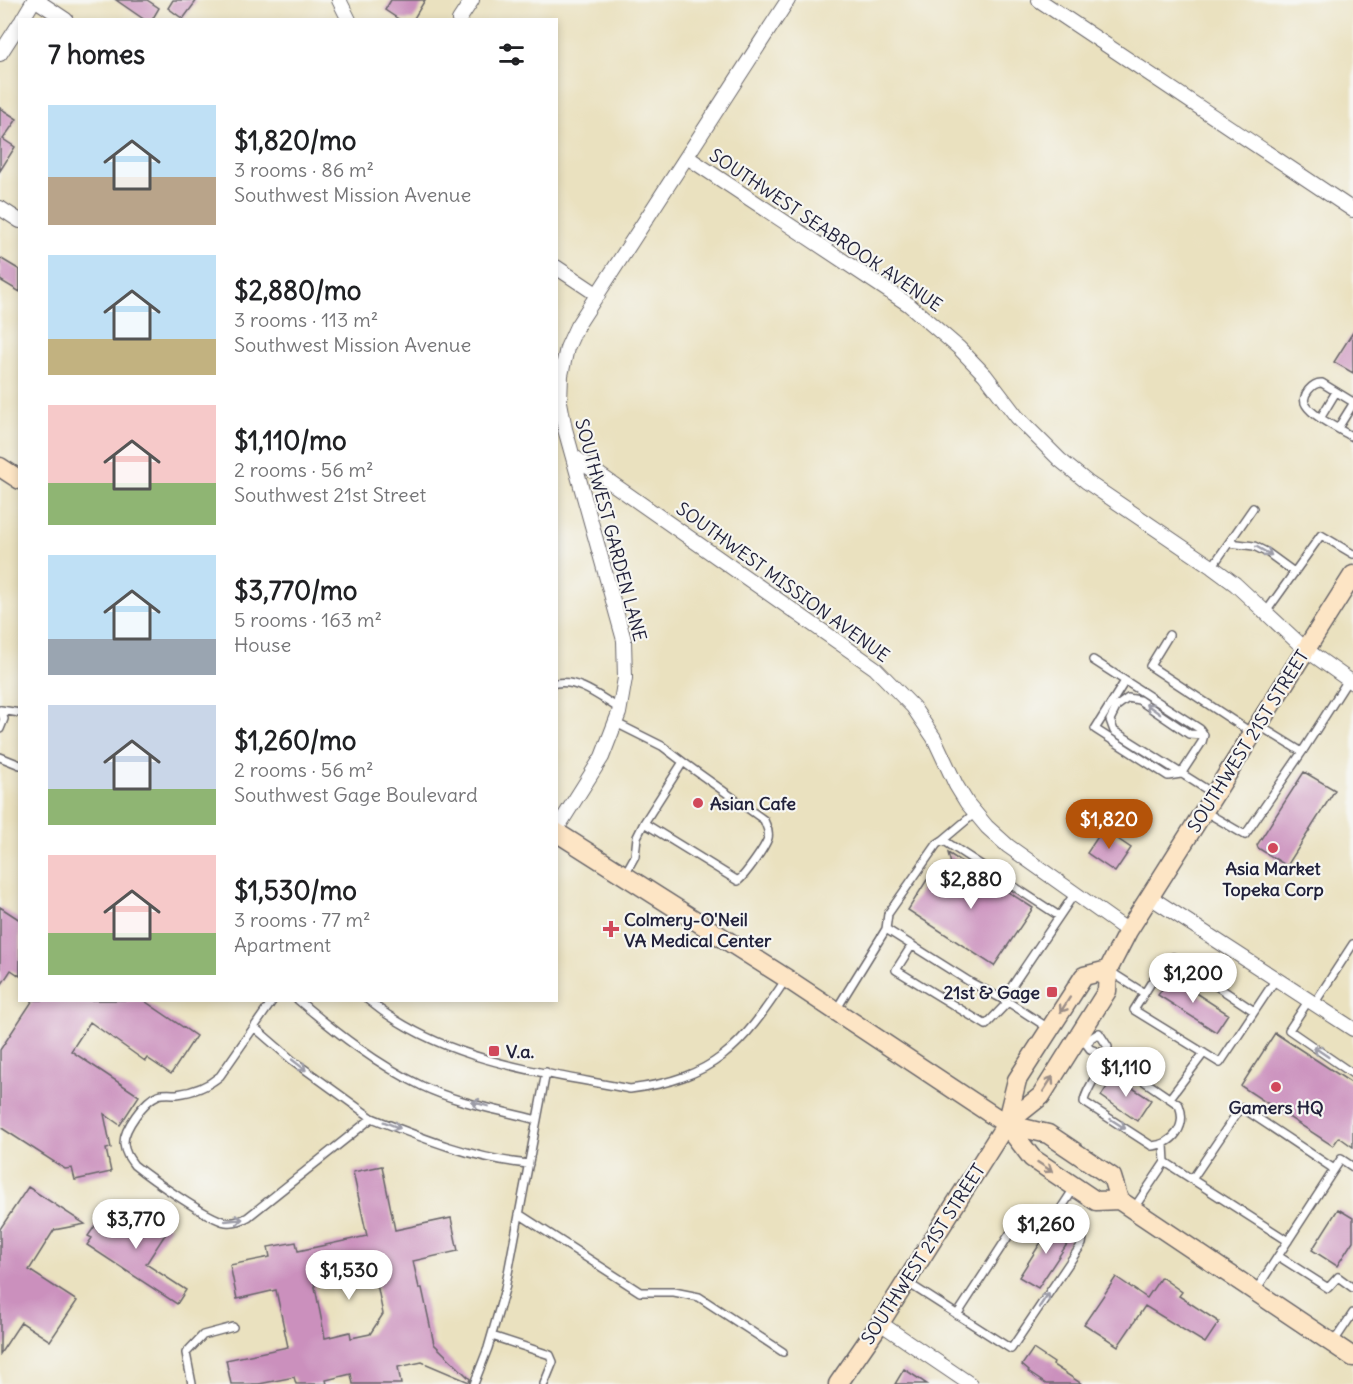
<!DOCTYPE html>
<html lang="en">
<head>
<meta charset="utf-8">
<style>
  body { margin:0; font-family:Delius,sans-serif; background:#f6f6f6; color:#202124; height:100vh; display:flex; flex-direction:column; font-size:22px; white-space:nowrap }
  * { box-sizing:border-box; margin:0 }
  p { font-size:20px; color:#757577 }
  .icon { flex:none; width:33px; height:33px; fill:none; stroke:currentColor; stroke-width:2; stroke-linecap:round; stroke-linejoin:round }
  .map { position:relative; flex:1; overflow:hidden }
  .details { position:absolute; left:18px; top:18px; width:540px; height:984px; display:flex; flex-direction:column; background:#fff; border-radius:0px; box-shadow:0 3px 9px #0003 }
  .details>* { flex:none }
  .price { position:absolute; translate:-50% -51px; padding:0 14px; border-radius:21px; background:#fff; color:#222; font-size:20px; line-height:39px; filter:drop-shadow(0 2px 3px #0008) }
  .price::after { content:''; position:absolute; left:50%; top:36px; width:18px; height:14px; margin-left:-9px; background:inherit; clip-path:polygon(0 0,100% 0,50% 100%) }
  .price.active { background:#b45309; color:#fff }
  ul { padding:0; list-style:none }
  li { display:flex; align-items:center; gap:18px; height:150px; padding:0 30px }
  li span { display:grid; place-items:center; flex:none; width:168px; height:120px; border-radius:0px; color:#555 }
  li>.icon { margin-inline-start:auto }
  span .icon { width:72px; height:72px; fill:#fffc; stroke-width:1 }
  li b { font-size:26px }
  h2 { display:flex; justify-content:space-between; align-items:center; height:72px; padding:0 30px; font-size:26px }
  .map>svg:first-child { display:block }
</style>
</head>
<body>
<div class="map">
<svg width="1353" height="1384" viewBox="0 0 1353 1384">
  <rect width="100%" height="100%" fill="#f6f6f2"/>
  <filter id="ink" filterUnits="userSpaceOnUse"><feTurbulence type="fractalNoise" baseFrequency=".0167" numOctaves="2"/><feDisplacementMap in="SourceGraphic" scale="12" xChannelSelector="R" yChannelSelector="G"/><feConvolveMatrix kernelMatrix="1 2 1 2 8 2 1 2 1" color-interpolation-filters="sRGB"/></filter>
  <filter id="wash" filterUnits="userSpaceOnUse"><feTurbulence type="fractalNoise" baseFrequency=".008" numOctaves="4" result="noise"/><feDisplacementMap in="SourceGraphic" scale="24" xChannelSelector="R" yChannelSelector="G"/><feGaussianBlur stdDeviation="1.35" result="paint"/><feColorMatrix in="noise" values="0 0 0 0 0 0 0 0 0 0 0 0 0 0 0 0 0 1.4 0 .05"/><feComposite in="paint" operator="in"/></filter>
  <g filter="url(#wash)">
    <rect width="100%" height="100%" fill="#eae1bf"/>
    <g id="blocks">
      <!-- building -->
      <path fill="#cb90bd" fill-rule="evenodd" d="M116,0H147L159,8L152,20H145Z
        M173,0H197L183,19L168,8Z
        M391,0H425L413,20H400L385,10Z
        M0,108L17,119L3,139L15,147L0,171Z
        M0,258L20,270V292L0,280Z
        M1353,332V373L1334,362Z
        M1304,772L1335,790L1287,866L1258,848L1257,845Z
        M1103,829L1131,848L1115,872L1087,853Z
        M948,853L1033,908L994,966L908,910L935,867L951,864Z
        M0,907L20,920V976L11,970L0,987Z
        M1171,977L1228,1014L1216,1032L1158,995Z
        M33,1000H143L196,1036L171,1074L147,1058L145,1061L90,1022L71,1051L139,1096L120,1125L104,1114L111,1148L106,1149L111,1172L75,1180L72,1168L65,1169L0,1127V1050Z
        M1275,1033L1353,1084V1147L1339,1137L1333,1146L1241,1086Z
        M1114,1076L1151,1100L1137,1121L1101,1096Z
        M382,1166L395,1230L451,1218L458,1251L413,1261L419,1288H422L434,1344L470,1379L469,1382L422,1362L398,1367L401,1384H353L351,1374L326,1380L327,1384H296L294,1377L259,1384H231L226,1360L288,1347L276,1290L237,1299L230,1265L270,1257L268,1247L296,1242L298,1251L367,1236L353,1172ZM374,1269L383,1314L370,1334L351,1338L350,1332L325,1338L314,1282Z
        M28,1187L85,1224L54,1230L29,1270L77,1301L50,1341L21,1322L0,1354V1229Z
        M137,1205L170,1227L146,1264L186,1290L177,1304L87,1245L92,1238L88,1236L99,1220L118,1233Z
        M1338,1209L1353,1218V1241L1337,1266L1312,1250Z
        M1053,1223L1073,1235L1038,1288L1019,1277Z
        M1116,1277L1147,1298L1161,1277L1182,1292L1179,1296L1219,1322L1205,1343L1145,1306L1118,1346L1084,1324Z
        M1033,1349L1054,1363L1053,1365L1082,1384H1046L1028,1372L1029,1371L1022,1365Z
        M904,1369L927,1384H895Z"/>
    </g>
  </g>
  <g filter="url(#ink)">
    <use href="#blocks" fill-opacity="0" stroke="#686569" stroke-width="1.5"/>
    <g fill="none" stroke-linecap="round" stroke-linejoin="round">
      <defs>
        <path id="service" d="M1353,402L1322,383C1313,382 1300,396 1306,405C1313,417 1341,430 1353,437
          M1321,417L1336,392
          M1338,428L1353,404
          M1229,543L1254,546L1268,553L1294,572
          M1212,567L1253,508
          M1266,612L1321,535L1353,554
          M1169,635L1150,666L1252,733
          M1093,660L1200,729L1204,735L1202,742L1181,774L1168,776L1095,729L1125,681
          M556,683C579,679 601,698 620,709
          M0,710L4,719L0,729
          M1,710L20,713
          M616,723L662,746L683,762L644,823
          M1260,726L1302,752L1348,680
          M1204,735L1189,734L1139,700L1128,698L1117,706L1110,720L1114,731L1214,794
          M0,757L20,765
          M1204,811L1245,835L1302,752
          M943,840L975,813
          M625,874L635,856L637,837L644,823L738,881C745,875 765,848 768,838C770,831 766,826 764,820L683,762
          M886,929L970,982L1008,1002L986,1025L896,970L912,945
          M1111,972L1144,993
          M273,1000L220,1076C207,1087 194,1092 177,1094C171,1094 164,1093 158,1095C145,1100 123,1129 124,1144C125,1153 129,1158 134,1165C150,1178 208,1219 226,1222C234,1223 241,1221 248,1217L372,1118C422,1138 474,1159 529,1164
          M298,1000C337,1033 376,1064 422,1086C458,1103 499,1110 537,1120
          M368,1000C443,1062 538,1071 630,1089C715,1078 741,1047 786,979
          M1309,1000L1289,1030L1353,1074
          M1314,1004L1353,944
          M836,1010L886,929L888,914L937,844L943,840L1059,916
          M1254,1011L1173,957L1161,967L1134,1010L1220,1063L1276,979
          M254,1027L292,1060L372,1118
          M1050,1029L1008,1002L1006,995L1075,893
          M1091,1038L1087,1045L1090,1049L1106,1055C1102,1069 1084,1092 1084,1102L1152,1146C1174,1144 1187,1126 1179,1105L1106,1055L1108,1047L1099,1033L1091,1038
          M1170,1098L1204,1053
          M1165,1162L1288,1241
          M1193,1178L1241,1107L1334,1169
          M1134,1208L1165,1162L1164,1145
          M1058,1213L1075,1187
          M519,1214L640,1292H674L699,1297L783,1352
          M1278,1256L1328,1288L1338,1277L1353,1288
          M908,1283L1011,1349L1082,1244L1084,1231L1058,1213L1024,1212L957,1315
          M1256,1290L1341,1159L1353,1167
          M492,1336L550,1355L553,1362L544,1384
          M1333,1343L1353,1313
          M192,1384L186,1353L203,1335L233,1327
          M474,1384L488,1348L505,1289L546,1072"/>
        <path id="minor" d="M36,0L66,20
          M339,0L349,20
          M1039,0L1353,210
          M22,20L34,0
          M459,20L472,0
          M0,54L20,23
          M687,157L908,304L959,348L985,375L1017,417L1060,460L1087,482L1212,567L1235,584L1305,649L1353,683
          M0,208L20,221
          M556,267L598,295
          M573,456L875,668L913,707L934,738L956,785L967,803L987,827L1008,846L1128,931
          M556,830L602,757L619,713L625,678L624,640L565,429L560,402L561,375L567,348L577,326L788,0
          M1150,897L1353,1029
          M880,1323L970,1384"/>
        <path id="secondary" d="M0,467L20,480
          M556,832L786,978L1006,1124L1048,1134L1112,1177L1119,1200
          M1006,1124L1041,1096L1107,991L1108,970L1128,931L1353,575
          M1006,1124L1032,1158L1096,1201L1119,1200L1353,1357
          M838,1384L880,1323L1006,1124L1017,1080L1084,976L1108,970"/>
      </defs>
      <!-- service casing -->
      <use href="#service" stroke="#686569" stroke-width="10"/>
      <!-- minor casing -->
      <use href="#minor" stroke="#686569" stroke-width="16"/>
      <!-- secondary casing -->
      <use href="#secondary" stroke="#686569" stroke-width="21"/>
      <!-- service -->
      <use href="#service" stroke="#fff" stroke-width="7"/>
      <!-- minor -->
      <use href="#minor" stroke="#fff" stroke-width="14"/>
      <!-- secondary -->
      <use href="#secondary" stroke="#fde5c5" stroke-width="18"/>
    </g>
    <!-- one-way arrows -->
    <defs><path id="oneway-shaft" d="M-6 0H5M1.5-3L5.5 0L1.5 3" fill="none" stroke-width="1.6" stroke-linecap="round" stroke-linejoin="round" transform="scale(1.5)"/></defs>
    <g stroke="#9c9ca7">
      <use href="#oneway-shaft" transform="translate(1264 551) rotate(30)"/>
      <use href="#oneway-shaft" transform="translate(1153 709) rotate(-145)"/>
      <use href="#oneway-shaft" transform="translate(1321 1052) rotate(-146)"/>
      <use href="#oneway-shaft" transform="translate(299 1065) rotate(38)"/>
      <use href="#oneway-shaft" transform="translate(480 1104) rotate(-165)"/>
      <use href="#oneway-shaft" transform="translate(1118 1124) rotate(33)"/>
      <use href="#oneway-shaft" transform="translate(392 1125) rotate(22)"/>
      <use href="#oneway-shaft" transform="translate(234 1220) rotate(-6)"/>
      <use href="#oneway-shaft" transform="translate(1044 1300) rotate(-56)"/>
    </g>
    <g stroke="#9a8d87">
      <use href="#oneway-shaft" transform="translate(1065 1005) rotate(123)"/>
      <use href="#oneway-shaft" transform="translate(1048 1084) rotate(-57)"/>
      <use href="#oneway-shaft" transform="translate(1045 1167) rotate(33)"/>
    </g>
  </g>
  <!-- markers -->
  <g fill="#d1495b" stroke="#f6f6f2" stroke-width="2">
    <circle cx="698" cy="803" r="6"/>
    <circle cx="1273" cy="848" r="6"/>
    <path d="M608 920h6v6h6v6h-6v6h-6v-6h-6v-6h6z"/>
    <rect x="1046" y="986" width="12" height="12" rx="3"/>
    <rect x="488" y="1045" width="12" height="12" rx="3"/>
    <circle cx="1276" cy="1087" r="6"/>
  </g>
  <g text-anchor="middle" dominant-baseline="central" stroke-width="4.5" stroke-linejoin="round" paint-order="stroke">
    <!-- street labels -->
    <g font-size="18" fill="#22223b" stroke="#f6f6f2">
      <text transform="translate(826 230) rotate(34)">SOUTHWEST SEABROOK AVENUE</text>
      <text transform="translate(611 530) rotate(75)">SOUTHWEST GARDEN LANE</text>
      <text transform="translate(783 582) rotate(36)">SOUTHWEST MISSION AVENUE</text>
      <text transform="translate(1248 741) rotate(-58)">SOUTHWEST 21ST STREET</text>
      <text transform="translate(923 1254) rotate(-57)">SOUTHWEST 21ST STREET</text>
    </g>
    <!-- poi labels -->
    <g font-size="18" font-weight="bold" fill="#22223b" stroke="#f6f6f2" text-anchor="start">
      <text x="710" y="803">Asian Cafe</text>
      <text x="1273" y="868" text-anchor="middle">Asia Market<tspan x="1273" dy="21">Topeka Corp</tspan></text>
      <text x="624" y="919">Colmery-O'Neil<tspan x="624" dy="21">VA Medical Center</tspan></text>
      <text x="1040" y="992" text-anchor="end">21st &amp; Gage</text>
      <text x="506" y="1051">V.a.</text>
      <text x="1276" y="1107" text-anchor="middle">Gamers HQ</text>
    </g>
  </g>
</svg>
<b class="price active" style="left:1109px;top:850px">$1,820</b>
<b class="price" style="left:971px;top:910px">$2,880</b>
<b class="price" style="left:1193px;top:1004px">$1,200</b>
<b class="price" style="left:1126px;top:1098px">$1,110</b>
<b class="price" style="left:136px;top:1250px">$3,770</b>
<b class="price" style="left:1046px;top:1255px">$1,260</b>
<b class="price" style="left:349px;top:1301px">$1,530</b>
<section class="details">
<h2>7 homes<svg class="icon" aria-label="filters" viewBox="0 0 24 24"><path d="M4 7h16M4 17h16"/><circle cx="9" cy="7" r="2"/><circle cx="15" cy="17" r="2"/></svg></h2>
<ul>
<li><span style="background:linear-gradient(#bfe0f5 60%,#b9a48a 0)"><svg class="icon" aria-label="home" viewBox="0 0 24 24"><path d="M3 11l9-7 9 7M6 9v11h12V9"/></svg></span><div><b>$1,820/mo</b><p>3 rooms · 86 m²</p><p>Southwest Mission Avenue</p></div></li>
<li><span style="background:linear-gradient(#bfe0f5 70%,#c2b280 0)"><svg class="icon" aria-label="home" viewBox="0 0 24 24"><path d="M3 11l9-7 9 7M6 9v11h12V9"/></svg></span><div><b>$2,880/mo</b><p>3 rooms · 113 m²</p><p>Southwest Mission Avenue</p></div></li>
<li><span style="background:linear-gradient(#f6c9c9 65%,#8fb573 0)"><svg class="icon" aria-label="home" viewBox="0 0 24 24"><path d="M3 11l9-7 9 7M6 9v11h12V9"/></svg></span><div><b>$1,110/mo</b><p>2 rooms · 56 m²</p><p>Southwest 21st Street</p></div></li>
<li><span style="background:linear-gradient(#bfe0f5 70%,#9aa5b1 0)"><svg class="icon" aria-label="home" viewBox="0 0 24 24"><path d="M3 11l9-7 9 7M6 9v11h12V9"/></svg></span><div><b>$3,770/mo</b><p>5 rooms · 163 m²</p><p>House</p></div></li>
<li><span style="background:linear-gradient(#c9d6e8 70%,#8fb573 0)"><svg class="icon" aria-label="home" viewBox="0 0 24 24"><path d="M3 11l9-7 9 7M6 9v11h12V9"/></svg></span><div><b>$1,260/mo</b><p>2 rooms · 56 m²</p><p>Southwest Gage Boulevard</p></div></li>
<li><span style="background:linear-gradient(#f6c9c9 65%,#8fb573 0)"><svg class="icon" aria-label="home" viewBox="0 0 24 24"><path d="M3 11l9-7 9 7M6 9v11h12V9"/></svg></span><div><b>$1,530/mo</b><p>3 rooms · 77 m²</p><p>Apartment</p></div></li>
</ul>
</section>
</div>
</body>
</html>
